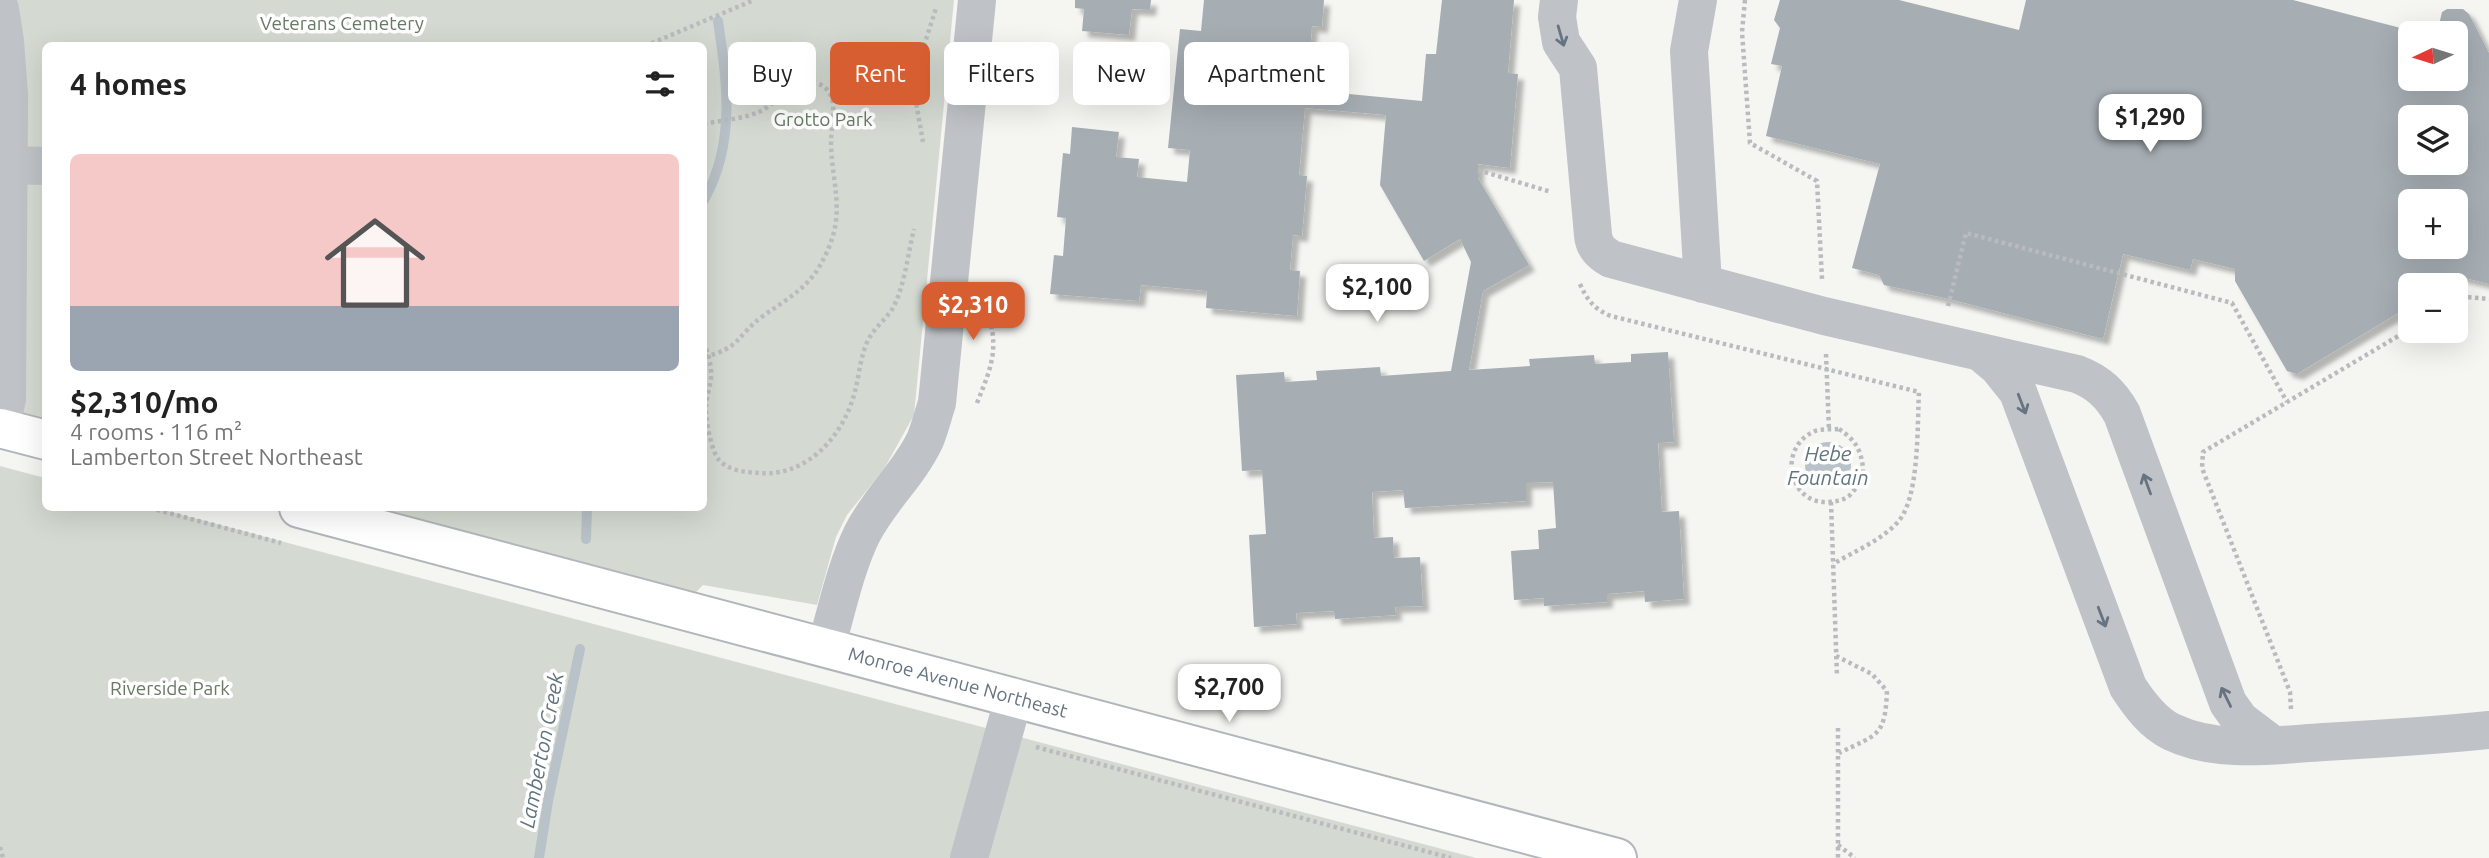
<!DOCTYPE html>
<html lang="en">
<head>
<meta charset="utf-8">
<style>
  body { margin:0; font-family:Ubuntu,sans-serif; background:#f2f2f2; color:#222; height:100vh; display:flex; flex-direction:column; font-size:26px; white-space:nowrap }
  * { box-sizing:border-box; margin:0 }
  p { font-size:23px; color:#767676 }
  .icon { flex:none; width:38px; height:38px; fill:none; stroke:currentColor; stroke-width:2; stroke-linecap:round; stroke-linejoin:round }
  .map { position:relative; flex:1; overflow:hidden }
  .drawer { position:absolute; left:42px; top:42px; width:665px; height:469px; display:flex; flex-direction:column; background:#fff; border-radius:10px; box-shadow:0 7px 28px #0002 }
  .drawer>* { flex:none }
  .banner { position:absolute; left:728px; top:42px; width:665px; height:63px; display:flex; gap:14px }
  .needle { width:46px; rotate:266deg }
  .controls { position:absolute; left:2398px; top:21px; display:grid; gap:14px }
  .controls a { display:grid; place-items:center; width:70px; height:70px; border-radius:10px; background:#fff; box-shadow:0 7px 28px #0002; font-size:35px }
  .price { position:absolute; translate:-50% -60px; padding:0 16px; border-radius:14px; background:#fff; color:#222; font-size:23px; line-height:46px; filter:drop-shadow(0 2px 4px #0008) }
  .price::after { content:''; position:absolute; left:50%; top:42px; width:21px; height:16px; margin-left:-10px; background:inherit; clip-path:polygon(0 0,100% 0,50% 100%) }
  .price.selected { background:#d75e30; color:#fff }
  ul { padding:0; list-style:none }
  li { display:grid; align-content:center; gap:14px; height:371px; padding:0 28px }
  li+li { border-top:2px solid #e0e0e0 }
  li span { display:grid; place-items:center; height:217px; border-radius:10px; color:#555 }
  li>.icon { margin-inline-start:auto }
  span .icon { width:126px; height:126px; fill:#fffc; stroke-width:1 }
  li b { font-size:30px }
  h2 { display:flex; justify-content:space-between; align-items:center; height:84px; padding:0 28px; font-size:30px }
  .chip { padding:0 24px; border-radius:10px; background:#fff; box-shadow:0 7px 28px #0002; font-size:24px; line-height:63px }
  .chip.selected { background:#d75e30; color:#fff }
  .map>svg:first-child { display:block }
</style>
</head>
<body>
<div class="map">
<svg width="2489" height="858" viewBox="0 0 2489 858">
  <defs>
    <filter id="shadow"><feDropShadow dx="6" dy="6" stdDeviation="2" flood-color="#0004"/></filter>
  </defs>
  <rect width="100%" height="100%" fill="#f5f5f2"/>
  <!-- green -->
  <path fill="#d4dad2" d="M0,0H954L914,415L884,469L847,515L836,537L817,605L703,585L692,596L347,508H704V46H46L45,427L0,415Z
    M0,466L45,478L46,508H156L1476,858H0Z"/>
  <!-- water -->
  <path fill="#b9c2c8" d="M1805 465a23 23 0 1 1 46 0a23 23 0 1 1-46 0Z"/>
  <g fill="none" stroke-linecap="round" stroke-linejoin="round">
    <!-- stream -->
    <path stroke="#b9c2c8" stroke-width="10" d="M704,200C736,143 727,82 718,21
      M586,539L587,508
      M539,858L548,801L580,649"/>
  </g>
  <!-- building -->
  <path fill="#a6adb3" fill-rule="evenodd" filter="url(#shadow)" d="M1075,0H1151L1150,10L1132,9L1129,35L1082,31L1084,9L1075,8Z
    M1204,0H1324L1322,27L1312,26L1307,90L1422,101L1426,54H1436L1442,0H1514L1508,73L1518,74L1510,168L1478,164V178L1529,265L1483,291L1469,370L1530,366L1529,359L1594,355L1595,364L1631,362V354L1668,352L1674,442L1658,443L1662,512L1679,511L1684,599L1645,602L1644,591L1607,594V602L1544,606V598L1514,600L1511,551L1539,549L1538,530L1556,528L1553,482L1526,483V501L1405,508L1403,490L1372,492L1374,538L1393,537L1394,558L1420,557L1423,606L1395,607L1396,615L1335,619L1334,611L1296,613L1297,624L1254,627L1249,535L1266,534L1262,470L1242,471L1236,375L1284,372L1285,382L1317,380L1316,371L1380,367L1381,376L1451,371L1471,262L1460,239L1424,261L1380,185L1386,115L1305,108L1299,175L1307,176L1302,236L1293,235L1290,270L1300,271L1297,316L1206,308L1207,291L1141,285L1139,301L1050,294L1054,255L1063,256L1066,218L1057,217L1063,153L1070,154L1072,127L1119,132L1116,157L1139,159L1137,177L1187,182L1190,150L1168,148L1180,29L1201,31Z
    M1780,0H1899L2019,30L2026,0H2293L2416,32L2410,33V79H2455V33H2437L2442,12L2447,9H2463L2469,14L2489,53V284L2445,273L2442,285H2410V306L2297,374L2287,371L2235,281V269L2193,259L2190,270L2123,254L2103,339L1949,299L1884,285L1879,275L1852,268L1880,164L1766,136L1782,66L1771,64L1780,28L1774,20ZM2410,117H2455V163H2410ZM2410,201H2455V247H2410Z"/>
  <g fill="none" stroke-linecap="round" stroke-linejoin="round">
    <defs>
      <path id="major" d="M0,428L46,440
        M299,508L1617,858"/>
    </defs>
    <!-- major casing -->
    <use href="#major" stroke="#b2b6ba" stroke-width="42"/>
    <!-- path -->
    <path stroke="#b9bbbe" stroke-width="4.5" stroke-dasharray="3.5 3.5" stroke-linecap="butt" d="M1745,0L1742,32L1750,143L1817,181L1822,279
      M645,46L754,0
      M704,124C722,120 744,119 761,111C779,102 793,77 816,83C823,85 828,89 831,96C836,110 831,128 831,144C832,185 846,212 826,254C811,287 791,296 763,316C737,335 741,348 704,357
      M923,142L914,91L916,71L936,8
      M1478,170L1551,192
      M1580,284C1587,300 1595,310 1611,316L1919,392C1917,425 1920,499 1897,523C1880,541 1853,552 1833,564
      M2455,302L2467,297L2489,299
      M1948,306L1966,233L2232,303L2287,402
      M704,342C708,354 712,366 711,378C710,387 707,396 706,404C705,417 711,451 719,460C729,471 745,472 759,473C807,477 844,436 855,391C859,376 860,360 866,345C871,331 883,322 891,311C904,291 908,253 914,229
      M1826,354L1829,430
      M977,403C993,363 1000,347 985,304
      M1839,429C1855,440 1861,449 1863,468C1863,479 1856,489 1849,496C1842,501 1837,501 1829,502C1789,505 1777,449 1813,432C1820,428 1832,430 1839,429Z
      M1831,502L1837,676
      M150,508L281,543
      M1836,656L1872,674L1887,691C1885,737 1878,734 1839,753
      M2291,709L2290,692L2202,468L2203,452L2410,329
      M1838,728V858
      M1036,747L1451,858
      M1838,845L1855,858
      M0,847L3,858"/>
    <!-- minor -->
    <path stroke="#bfc2c6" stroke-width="38" d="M1559,0L1557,17L1561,42L1578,68L1593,235C1594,247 1601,253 1611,259L1824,316L2077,374C2098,382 2111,394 2122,414L2228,703L2240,720L2273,745
      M1698,0L1689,51L1703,284
      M0,9L5,41L9,95L7,399L0,428
      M9,165L46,166
      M1980,352L1998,367L2018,392L2128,687C2139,704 2153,723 2172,732C2218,754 2275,745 2324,742C2380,739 2434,736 2489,730
      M826,647C837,610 845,569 862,534C879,500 909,474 925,440C930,428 933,415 937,403L977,0
      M969,858L1014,697"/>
    <!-- major -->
    <use href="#major" stroke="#fff" stroke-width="38"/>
  </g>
  <!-- one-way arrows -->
  <defs><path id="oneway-shaft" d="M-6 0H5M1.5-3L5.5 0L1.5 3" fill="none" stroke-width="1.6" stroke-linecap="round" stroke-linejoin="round" transform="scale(1.75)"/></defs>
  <g stroke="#667481">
    <use href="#oneway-shaft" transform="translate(1561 36) rotate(74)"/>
    <use href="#oneway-shaft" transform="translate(2022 404) rotate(69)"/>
    <use href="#oneway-shaft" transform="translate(2147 484) rotate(-110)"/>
    <use href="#oneway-shaft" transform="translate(2102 617) rotate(69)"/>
    <use href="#oneway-shaft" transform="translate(2226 697) rotate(-116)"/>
  </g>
  <g text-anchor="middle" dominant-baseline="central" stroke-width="7" stroke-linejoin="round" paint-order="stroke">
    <!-- park labels -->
    <g font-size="19" fill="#687965" stroke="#fff">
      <text x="342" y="23">Veterans Cemetery</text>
      <text x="823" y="119">Grotto Park</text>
      <text x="170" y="688">Riverside Park</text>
    </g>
    <!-- street labels -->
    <g font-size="19" fill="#667481" stroke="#fff">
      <text transform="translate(958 682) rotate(15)">Monroe Avenue Northeast</text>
    </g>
    <!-- water labels -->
    <g font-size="21" font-style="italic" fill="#62757e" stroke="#fff">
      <text x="1828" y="453">Hebe<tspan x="1828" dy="24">Fountain</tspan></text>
      <text transform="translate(541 750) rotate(-79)">Lamberton Creek</text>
    </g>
  </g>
</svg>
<div class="controls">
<a><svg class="needle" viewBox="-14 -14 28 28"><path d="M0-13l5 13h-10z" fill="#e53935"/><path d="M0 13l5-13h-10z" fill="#767676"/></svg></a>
<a><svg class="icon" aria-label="layers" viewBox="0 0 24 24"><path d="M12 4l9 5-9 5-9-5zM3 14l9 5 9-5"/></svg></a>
<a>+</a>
<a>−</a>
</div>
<b class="price" style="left:2150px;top:154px">$1,290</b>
<b class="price" style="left:1377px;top:324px">$2,100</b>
<b class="price selected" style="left:973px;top:342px">$2,310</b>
<b class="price" style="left:1229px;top:724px">$2,700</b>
<div class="banner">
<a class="chip">Buy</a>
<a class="chip selected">Rent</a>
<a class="chip">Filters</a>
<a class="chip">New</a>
<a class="chip">Apartment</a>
</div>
<section class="drawer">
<h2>4 homes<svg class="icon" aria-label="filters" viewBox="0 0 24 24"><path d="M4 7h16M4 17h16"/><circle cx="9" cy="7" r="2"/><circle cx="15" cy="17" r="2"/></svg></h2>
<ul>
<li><span style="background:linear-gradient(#f6c9c9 70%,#9aa5b1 0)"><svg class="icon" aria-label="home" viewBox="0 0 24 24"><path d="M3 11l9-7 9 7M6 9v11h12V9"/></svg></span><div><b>$2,310/mo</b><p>4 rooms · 116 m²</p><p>Lamberton Street Northeast</p></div></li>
</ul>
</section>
</div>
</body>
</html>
